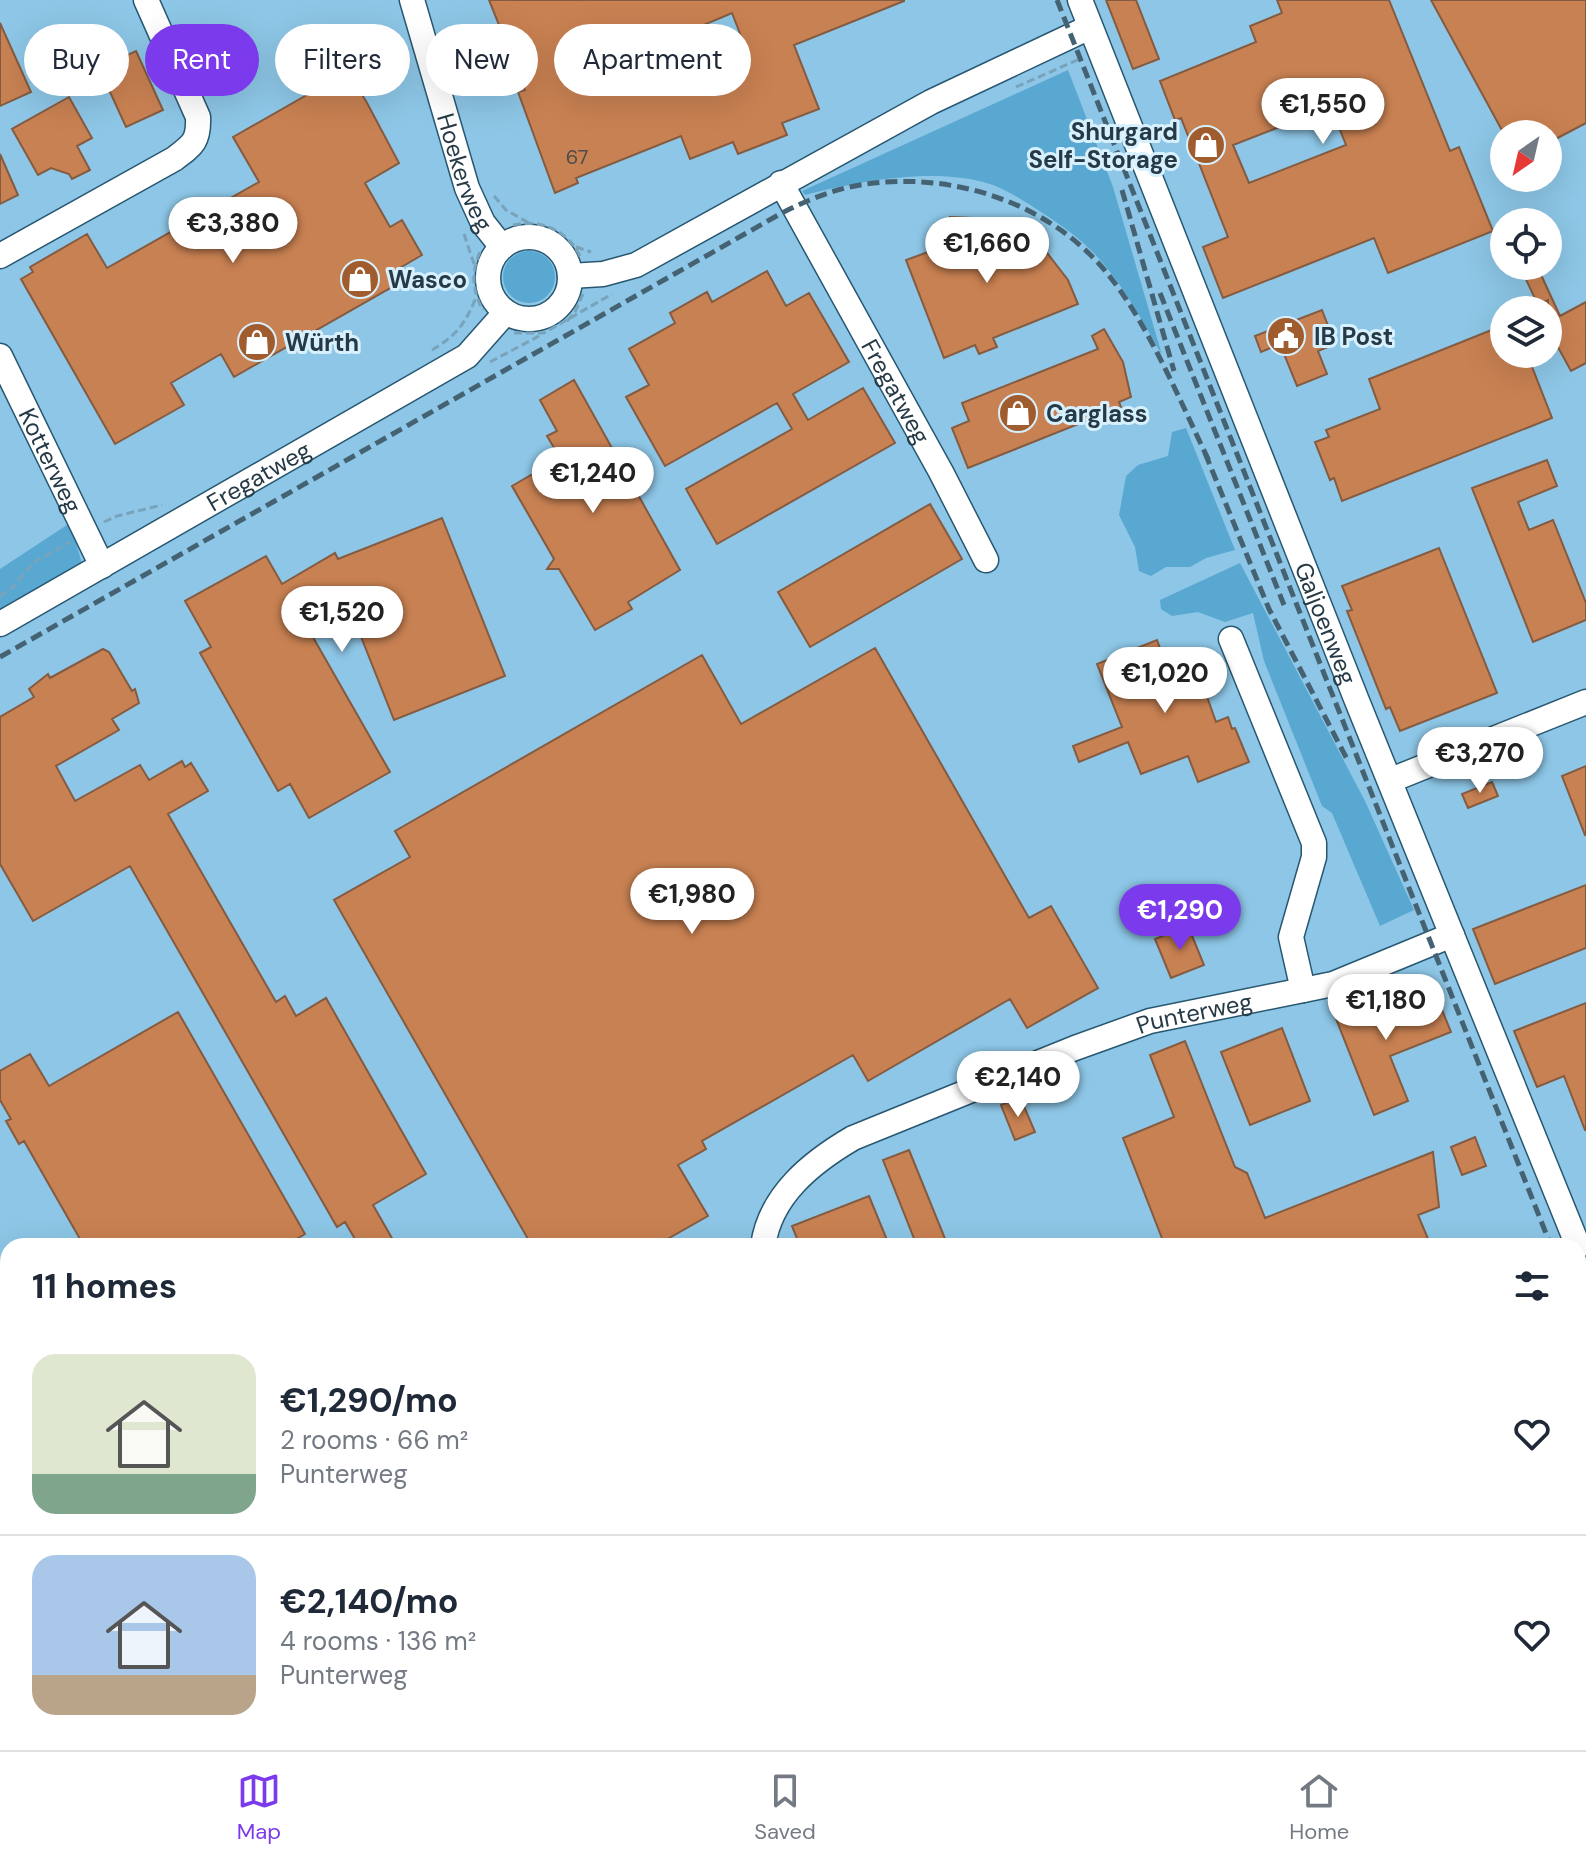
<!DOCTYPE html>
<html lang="en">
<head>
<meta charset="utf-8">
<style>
  body { margin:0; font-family:"DM Sans",sans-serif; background:#f6f6f7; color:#1f2937; height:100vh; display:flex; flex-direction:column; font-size:30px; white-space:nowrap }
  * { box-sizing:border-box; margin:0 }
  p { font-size:26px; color:#747a83 }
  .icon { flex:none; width:44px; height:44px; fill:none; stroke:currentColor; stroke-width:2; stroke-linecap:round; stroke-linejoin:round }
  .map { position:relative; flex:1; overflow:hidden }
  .details { position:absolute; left:0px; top:1238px; width:1586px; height:512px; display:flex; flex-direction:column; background:#fff; border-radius:24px 24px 0 0; box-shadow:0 8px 32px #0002 }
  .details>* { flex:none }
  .hud { position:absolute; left:24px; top:24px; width:800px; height:72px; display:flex; gap:16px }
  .needle { width:52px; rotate:214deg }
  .buttons { position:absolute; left:1490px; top:120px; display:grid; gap:16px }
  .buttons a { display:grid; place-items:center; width:72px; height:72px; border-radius:50%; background:#fff; box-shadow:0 8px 32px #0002; font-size:40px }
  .price { position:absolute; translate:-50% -68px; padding:0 18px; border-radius:28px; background:#fff; color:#222; font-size:26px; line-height:52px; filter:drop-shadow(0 2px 4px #0008) }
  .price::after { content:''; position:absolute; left:50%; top:48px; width:24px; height:18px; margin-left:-12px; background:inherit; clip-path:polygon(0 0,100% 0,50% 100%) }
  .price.current { background:#7c3aed; color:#fff }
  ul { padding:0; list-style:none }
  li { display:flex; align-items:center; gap:24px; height:200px; padding:0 32px }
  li+li { border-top:2px solid #e0e1e3 }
  li span { display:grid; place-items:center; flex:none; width:224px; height:160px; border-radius:24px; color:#555 }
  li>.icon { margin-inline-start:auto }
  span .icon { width:96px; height:96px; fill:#fffc; stroke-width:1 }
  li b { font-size:34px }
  h2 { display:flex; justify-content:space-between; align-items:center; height:96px; padding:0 32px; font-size:34px }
  .chip { padding:0 28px; border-radius:36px; background:#fff; box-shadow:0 8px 32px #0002; font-size:28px; line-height:72px }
  .chip.current { background:#7c3aed; color:#fff }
  .tabs { display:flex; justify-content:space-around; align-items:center; height:112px; border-top:2px solid #e0e1e3; background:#fff; font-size:22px; color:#747a83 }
  .tabs a { display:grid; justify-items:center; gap:4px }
  .tabs .current { color:#7c3aed }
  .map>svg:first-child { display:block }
</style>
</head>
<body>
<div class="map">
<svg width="1586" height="1750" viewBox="0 0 1586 1750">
  <rect width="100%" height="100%" fill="#a0d3ef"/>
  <!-- built -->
  <path fill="#8dc6e6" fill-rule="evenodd" d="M0,0H1586V1750H0ZM1504,134H1548V178H1504ZM1504,222H1548V266H1504ZM1504,310H1548V354H1504ZM8,1246H1578V1742H8Z"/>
  <!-- green -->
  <path fill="#59a8d1" d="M1068,70L1113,187L1162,355C1144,324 1126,290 1102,262C1085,242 1063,226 1041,212C1026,202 1010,192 993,185C937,166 860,181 805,195L802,191Z
    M503 277a26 26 0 1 1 52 0a26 26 0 1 1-52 0Z
    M1186,428L1235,550L1206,558L1190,567H1166L1151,576L1139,571L1135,547L1119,515L1126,476L1138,465L1168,456L1172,432Z
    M70,523L83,567L0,614V569Z
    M1240,563L1365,801L1414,910L1380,926L1332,813L1322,806L1264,661L1253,613L1225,622L1198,612L1172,616L1161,609L1160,600Z"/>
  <!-- water -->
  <path fill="#9a8ad3" d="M8,1516V1684L0,1689V1520Z"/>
  <!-- building -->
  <path fill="#c88152" stroke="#845b41" stroke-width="2" fill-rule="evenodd" d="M489,0H904V1L794,45L819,109L782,123L787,135L738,154L733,142L690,159L681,136L576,178L578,183L555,193L518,92L525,90ZM732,13L746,49L648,88L634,54Z
    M1106,0H1136L1159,59L1133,69Z
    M1277,0H1389L1450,151L1459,147L1493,231L1388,273L1374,238L1223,298L1203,247L1228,237L1181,118L1175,120L1160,81L1256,42L1250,26L1282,13ZM1331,107L1346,145L1249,183L1233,145Z
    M1431,0H1586V123L1548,143V134H1504Z
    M0,23L31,92L0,106Z
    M136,51L163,110L126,127L99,68Z
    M347,72L366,101L399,163L365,183L390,227L402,220L422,255L393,272L399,283L234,377L221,354L171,383L184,405L115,444L21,279L33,272L30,267L87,234L107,268L259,182L233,137Z
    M69,97L92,138L77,146L90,170L72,179L69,174L51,168L38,175L12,129Z
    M0,154L18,195L0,204Z
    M950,217L973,218L999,223L1034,241L1044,249L1068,280L1078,304L993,338L997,347L979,354L975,345L944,358L906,260L953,243Z
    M1533,266H1537L1560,316L1586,302V363L1571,371L1548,329V300L1538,305L1522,271Z
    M767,271L786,306L809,293L849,362L793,394L808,420L863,388L895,443L717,544L686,489L792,429L777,403L665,466L626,397L649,385L629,349L675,323L670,313L707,292L712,302Z
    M1322,310L1335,344L1318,351L1327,374L1297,386L1280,344L1261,352L1255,336Z
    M1504,325V354H1527L1552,418L1342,501L1334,478L1330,480L1315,442L1329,437L1326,430L1380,409L1369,379Z
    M1104,329L1123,362L1131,397L1119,402L1121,407L968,468L952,428L969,421L962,403L1098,349L1092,336Z
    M574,380L680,570L628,602L632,609L595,630L559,569H547L554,559L512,486L560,458L547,436L557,431L540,400Z
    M1547,460L1557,486L1518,502L1529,530L1553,520L1586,603V620L1533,642L1472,488Z
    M930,504L962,559L810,647L778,592Z
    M442,518L505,676L394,720L350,609L310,632L390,772L309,818L290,784L278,791L200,653L211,647L185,601L266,556L282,584L335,553L338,559Z
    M1439,548L1497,693L1400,731L1390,707L1386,709L1347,611L1352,610L1342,586Z
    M1157,640L1164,659L1190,649L1216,722L1228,717L1232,729L1235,728L1249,762L1198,782L1188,756L1141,774L1128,742L1079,762L1073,746L1122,727L1097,664Z
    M875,648L1029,918L1051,906L1098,988L1027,1028L1010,999L868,1081L853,1055L702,1141L706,1149L678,1165L708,1216L655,1246H532L334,900L410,857L395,831L702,655L741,724Z
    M103,649L109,652L132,691L135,689L139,703L112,719L119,730L56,766L75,801L140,765L149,780L182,761L185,767L191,763L208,791L168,814L276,1002L285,996L296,1016L326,998L426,1174L373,1205L393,1240L383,1246H359L345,1222L337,1227L130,866L33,921L0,864V717L34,697L29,689L48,674L50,678Z
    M1586,766V835H1585L1562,776Z
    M1492,782L1498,796L1468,808L1462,794Z
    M1586,885V948L1495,984L1473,929Z
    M1188,926L1204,965L1171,978L1155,939Z
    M1365,992L1374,1015L1411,1001L1412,1003L1436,995L1451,1032L1390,1056L1408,1101L1374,1115L1331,1006Z
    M1586,1003V1130H1585L1564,1076L1537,1087L1514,1031Z
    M178,1012L305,1234L285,1246H84L24,1141L19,1144L6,1121L11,1119L0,1100V1071L30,1054L49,1086Z
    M1282,1028L1310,1101L1250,1125L1221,1052Z
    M1185,1041L1235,1167L1247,1173L1265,1218L1433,1152L1439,1207L1418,1215L1431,1246H1165L1123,1138L1174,1117L1150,1055Z
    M1020,1097L1035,1132L1015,1140L1001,1105Z
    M1475,1137L1486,1166L1462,1175L1451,1147Z
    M909,1150L948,1246H917L883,1160Z
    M869,1196L887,1240L873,1246H800L792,1226Z"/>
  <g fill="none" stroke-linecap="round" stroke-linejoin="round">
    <defs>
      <g id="minor">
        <path id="s1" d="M412,0L467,188L483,223L502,247"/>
        <path id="s2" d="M1080,0L1357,701L1578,1246"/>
        <path id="s3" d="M781,183L941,472L986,560"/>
        <circle cx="529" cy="278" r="41"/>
        <path d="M0,256L174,159C193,145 199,141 198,117L146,0"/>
        <path d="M570,276L603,274L636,265L931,102L1090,27"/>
        <path id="s4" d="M0,356L102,566"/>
        <path id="s5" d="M0,624L467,356L506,312"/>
        <path d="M1231,639L1314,843V857L1291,937L1303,990"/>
        <path d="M1391,780L1586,702"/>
        <path id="s6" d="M763,1246C770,1195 812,1162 853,1138L1075,1048L1150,1021L1333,984L1452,935"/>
        <path d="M305,1742L310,1750"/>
        <path d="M896,1742L898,1750"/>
        <path d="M327,1750L333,1742"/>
      </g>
    </defs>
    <!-- minor casing -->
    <use href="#minor" stroke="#285871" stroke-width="27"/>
    <!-- path -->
    <path stroke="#79a3ba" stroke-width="3" stroke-dasharray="8 4" stroke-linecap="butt" d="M1016,87L1082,58
      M494,196L506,210L529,223
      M513,225C541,219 567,230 580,256
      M464,234L474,264
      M576,247L591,252
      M480,252C471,272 472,291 483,310
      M567,321L575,312L583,294
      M514,333H544L612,294
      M432,350C456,336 466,323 476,297
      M490,362L539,336
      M104,522L117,516L162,505
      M0,596L13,587L33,563L70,542"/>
    <!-- minor -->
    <use href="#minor" stroke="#fff" stroke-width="24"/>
    <!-- rail -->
    <path stroke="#456272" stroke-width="5" stroke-dasharray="12 6" stroke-linecap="butt" d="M1057,0L1551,1246
      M1122,190L1174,371
      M1160,293L1284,605
      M1205,453L1269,609L1348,761
      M0,657L780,214C805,201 831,190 860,185C950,170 1049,202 1107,273C1149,325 1180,401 1209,461
      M1578,1314L1586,1334"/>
  </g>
  <!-- icons -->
  <defs>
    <symbol id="shop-disc" viewBox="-11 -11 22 22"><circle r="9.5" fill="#a05c2c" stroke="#d7f0fe"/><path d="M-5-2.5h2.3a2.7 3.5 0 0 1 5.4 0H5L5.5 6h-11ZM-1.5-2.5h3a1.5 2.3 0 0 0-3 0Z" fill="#fff"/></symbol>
    <symbol id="civic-disc" viewBox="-11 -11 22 22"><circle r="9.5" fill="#a05c2c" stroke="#d7f0fe"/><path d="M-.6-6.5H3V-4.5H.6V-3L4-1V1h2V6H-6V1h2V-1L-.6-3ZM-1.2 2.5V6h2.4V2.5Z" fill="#fff"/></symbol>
  </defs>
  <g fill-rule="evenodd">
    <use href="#shop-disc" x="1184" y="123" width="44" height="44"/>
    <use href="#shop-disc" x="338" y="257" width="44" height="44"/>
    <use href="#civic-disc" x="1264" y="314" width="44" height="44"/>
    <use href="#shop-disc" x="235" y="320" width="44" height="44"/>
    <use href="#shop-disc" x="996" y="391" width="44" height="44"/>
  </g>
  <g text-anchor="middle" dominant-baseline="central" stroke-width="6" stroke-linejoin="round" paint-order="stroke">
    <!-- number labels -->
    <g font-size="20" fill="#4e4c49">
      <text x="577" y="157">67</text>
    </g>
    <!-- poi labels -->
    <g font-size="24" font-weight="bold" fill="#253a46" stroke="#d7f0fe" text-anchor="start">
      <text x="1178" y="131" text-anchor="end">Shurgard<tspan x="1178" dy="28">Self-Storage</tspan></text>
      <text x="388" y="279">Wasco</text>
      <text x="1314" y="336">IB Post</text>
      <text x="285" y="342">Würth</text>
      <text x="1046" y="413">Carglass</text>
    </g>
    <!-- street labels -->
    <g font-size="24" fill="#253a46" stroke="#d7f0fe">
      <text stroke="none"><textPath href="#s1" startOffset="180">Hoekerweg</textPath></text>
      <text stroke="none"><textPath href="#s3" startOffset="238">Fregatweg</textPath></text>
      <text stroke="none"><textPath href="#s4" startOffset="116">Kotterweg</textPath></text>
      <text stroke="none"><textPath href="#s5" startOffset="298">Fregatweg</textPath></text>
      <text stroke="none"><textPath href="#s2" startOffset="670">Galjoenweg</textPath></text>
      <text stroke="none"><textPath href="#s6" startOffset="510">Punterweg</textPath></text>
    </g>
  </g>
</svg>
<div class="buttons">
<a><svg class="needle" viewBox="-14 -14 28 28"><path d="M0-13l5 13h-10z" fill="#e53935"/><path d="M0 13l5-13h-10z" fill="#747a83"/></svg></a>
<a><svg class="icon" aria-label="locate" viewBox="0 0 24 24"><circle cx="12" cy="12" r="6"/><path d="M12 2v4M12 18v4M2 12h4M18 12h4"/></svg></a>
<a><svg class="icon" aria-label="layers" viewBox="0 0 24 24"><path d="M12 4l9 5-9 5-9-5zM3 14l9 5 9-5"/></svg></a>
</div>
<b class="price" style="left:1323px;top:146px">€1,550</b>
<b class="price" style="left:233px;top:265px">€3,380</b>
<b class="price" style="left:987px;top:285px">€1,660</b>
<b class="price" style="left:593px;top:515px">€1,240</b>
<b class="price" style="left:342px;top:654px">€1,520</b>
<b class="price" style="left:1165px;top:715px">€1,020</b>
<b class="price" style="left:1480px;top:795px">€3,270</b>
<b class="price" style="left:692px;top:936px">€1,980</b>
<b class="price current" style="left:1180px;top:952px">€1,290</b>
<b class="price" style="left:1386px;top:1042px">€1,180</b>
<b class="price" style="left:1018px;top:1119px">€2,140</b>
<div class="hud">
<a class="chip">Buy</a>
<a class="chip current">Rent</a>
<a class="chip">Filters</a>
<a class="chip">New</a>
<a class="chip">Apartment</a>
</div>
<section class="details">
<h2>11 homes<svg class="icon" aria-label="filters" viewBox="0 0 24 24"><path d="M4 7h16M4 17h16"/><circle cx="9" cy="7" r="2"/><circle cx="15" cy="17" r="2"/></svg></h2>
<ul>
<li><span style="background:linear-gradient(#dfe7d0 75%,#7fa58c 0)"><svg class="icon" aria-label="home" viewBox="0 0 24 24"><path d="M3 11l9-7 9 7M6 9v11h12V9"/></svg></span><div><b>€1,290/mo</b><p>2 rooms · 66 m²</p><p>Punterweg</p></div><svg class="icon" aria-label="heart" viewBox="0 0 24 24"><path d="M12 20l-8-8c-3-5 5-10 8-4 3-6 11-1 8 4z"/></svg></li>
<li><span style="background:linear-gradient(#a9c7e8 75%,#b9a48a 0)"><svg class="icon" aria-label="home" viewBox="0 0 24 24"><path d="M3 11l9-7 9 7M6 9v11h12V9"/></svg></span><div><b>€2,140/mo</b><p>4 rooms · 136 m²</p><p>Punterweg</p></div><svg class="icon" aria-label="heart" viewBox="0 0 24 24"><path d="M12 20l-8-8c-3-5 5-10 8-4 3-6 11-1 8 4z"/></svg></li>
</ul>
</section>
</div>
<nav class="tabs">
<a class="current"><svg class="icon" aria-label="map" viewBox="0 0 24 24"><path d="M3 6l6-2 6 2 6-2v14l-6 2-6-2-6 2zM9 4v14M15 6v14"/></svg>Map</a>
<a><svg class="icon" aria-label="saved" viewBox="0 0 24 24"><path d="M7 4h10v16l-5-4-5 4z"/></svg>Saved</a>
<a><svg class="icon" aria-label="home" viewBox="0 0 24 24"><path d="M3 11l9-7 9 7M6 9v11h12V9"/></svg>Home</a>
</nav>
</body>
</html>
